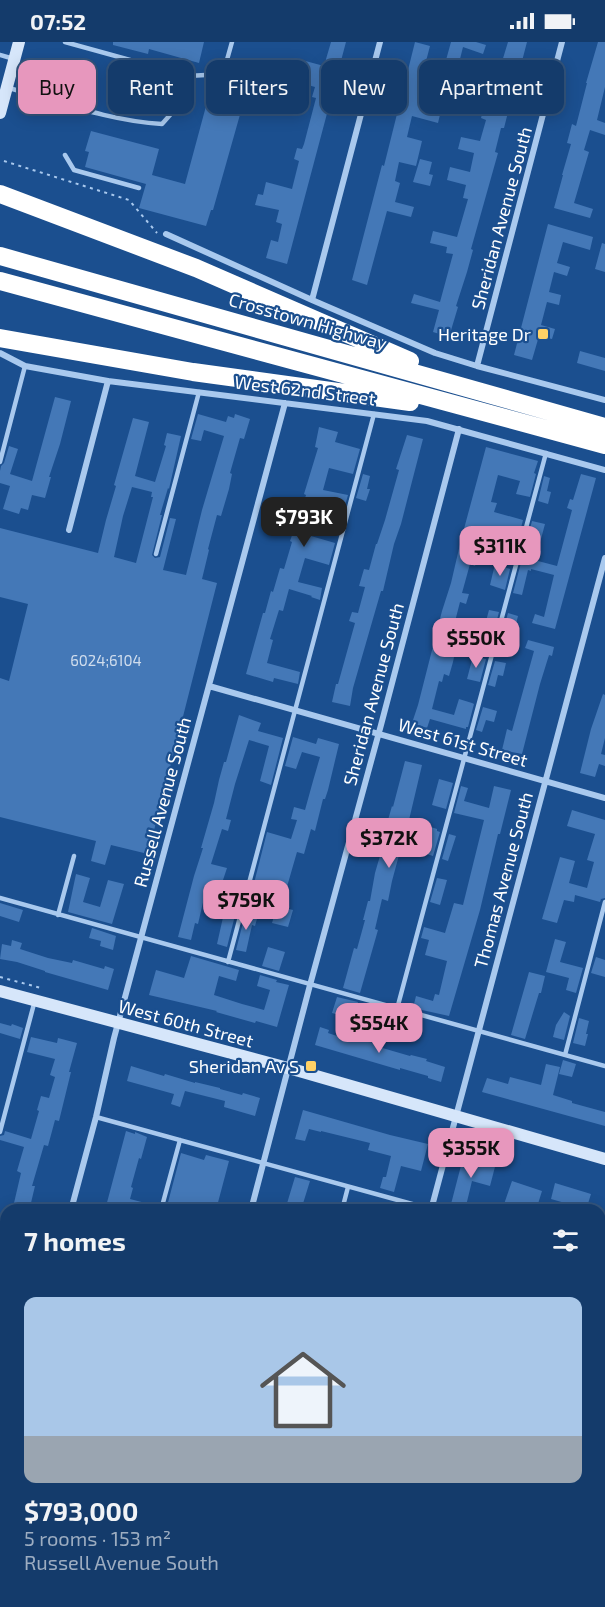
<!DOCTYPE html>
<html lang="en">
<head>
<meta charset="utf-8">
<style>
  body { margin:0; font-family:"Exo 2",sans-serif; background:#214673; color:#f1f3f6; height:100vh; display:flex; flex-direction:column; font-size:22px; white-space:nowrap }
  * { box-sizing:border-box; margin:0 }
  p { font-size:20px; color:#9dadc1 }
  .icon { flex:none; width:33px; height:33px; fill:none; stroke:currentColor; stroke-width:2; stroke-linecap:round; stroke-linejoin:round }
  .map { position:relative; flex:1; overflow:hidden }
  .drawer { position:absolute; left:0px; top:1162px; width:606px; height:404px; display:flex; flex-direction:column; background:#143b6b; border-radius:18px 18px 0 0; box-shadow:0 3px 15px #0003,0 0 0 2px #33557e }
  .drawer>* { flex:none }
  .top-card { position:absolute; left:18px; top:18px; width:570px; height:54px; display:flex; gap:12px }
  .price { position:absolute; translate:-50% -51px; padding:0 14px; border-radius:12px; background:#e797bd; color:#111; font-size:20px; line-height:39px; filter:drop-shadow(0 2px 3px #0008) }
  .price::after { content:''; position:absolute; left:50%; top:36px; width:18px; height:14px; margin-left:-9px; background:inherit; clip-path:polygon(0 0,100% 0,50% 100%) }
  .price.on { background:#222; color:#fff }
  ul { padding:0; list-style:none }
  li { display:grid; align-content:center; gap:12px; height:318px; padding:0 24px }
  li span { display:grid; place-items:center; height:186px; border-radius:12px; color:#555 }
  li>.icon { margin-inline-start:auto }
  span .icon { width:108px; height:108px; fill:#fffc; stroke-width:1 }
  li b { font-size:26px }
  h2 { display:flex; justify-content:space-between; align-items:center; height:72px; padding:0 24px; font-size:26px }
  .pill { padding:0 21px; border-radius:12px; background:#143b6b; box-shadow:0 3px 15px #0003,0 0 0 2px #33557e; font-size:21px; line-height:54px }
  .pill.on { background:#e797bd; color:#111 }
  .status { display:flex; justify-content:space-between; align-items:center; height:42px; padding:0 30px; background:#143b6b; direction:ltr }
  .status svg { height:16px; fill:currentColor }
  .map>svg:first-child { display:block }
</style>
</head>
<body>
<div class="status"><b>07:52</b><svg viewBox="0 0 49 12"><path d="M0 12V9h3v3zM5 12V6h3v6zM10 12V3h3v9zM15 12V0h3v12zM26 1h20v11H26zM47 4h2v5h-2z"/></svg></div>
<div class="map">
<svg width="605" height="1565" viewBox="0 0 605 1565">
  <rect width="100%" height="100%" fill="#1b4f8f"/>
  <!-- building -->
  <path fill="#4478b7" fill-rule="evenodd" d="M113,0H204L199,21L149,7L148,12L113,3Z
    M331,0H346L287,222L266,216L271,198L278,200L282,182L276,180L279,168L255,163L258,152L263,153L266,140L292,147L299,119L294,117L297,106L302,107L304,102L316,56L312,55L315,45L294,39L297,29L295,28L298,17L324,24Z
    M415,0L430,4L420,42L423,43L421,50L444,56L438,81L412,74L407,95L422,99L416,124L399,120L395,139L400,141L395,160L414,165L411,175L387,169L367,243L352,238L382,123L384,124Z
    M451,0H476L486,3L483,12L463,5L459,21L446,18Z
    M508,0H527L521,23L518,22L512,46L514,47L504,86H501L495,110L498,111L471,207L473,208L467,230L456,264L458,265L449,295L433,290L439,268L411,261L414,252L440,260L453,212L446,211L447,205L430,201L433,189L457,195L468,157L463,156L466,143L447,138L450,125L470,130L474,111L458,107L461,95L480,99L486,78L481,76L489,46L476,43L478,32L497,36Z
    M598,0H605V45L597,78L605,81V93L590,88L584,108L589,110L574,161L593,167L590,176L554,166L563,133H562L571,102L567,101L572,82L576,84L587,41H586Z
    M209,53L243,62L213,168H211L206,184L139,166L146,142L85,125L89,110L85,109L91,89L159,107L152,133L185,142Z
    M420,117L432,120L429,132L433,133L430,144L413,140Z
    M548,182L593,195L590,208L563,200L557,221L570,225L567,234L554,230L549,250L561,253L559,263L547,260L541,283L555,287L552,297L539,294L532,318L514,313Z
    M602,201L605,202V230L595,227Z
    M580,309L605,316V329L577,321Z
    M55,355L71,359L60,402L49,435H51L45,456L32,453L28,468L21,466L19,472L3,467L10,444L0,441V429L1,424L4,421L9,404L18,407L10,432L32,439Z
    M198,372L226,380L228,374L234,376L235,372L250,377L244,397L240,396L230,431L232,432L229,447L221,474L217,473L208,507L209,508L202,537L217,541L148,812L111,803L105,823L91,819L96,799L0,775V636L9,639L28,562L0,555V486L98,511L106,478L116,444L114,443L133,376L149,380L135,434L155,440L166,404L164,403L167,391L181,394L169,447L168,446L160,473H162L152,513L155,516L160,515L170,476L176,477L163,528L186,533L202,468L224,394L204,388L201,399L191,397ZM132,445L152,450L151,455H153L136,521L114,515L123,474Z
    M319,385L338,390L335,400L360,407L353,432L329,426L323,448L348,453L341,478L318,473L311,494L335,501L329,523L305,516L298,540L322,546L320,558L311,555L312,554L289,547L283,569L279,568L270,597L273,598L267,621L300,630L298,642L274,636L273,640L246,632L263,571H265L271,549L273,550L280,526L284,527L292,500L290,499L296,482H297L306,453L304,452L318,406L315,405Z
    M407,393L423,397L401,482L394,502L383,549H381L353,646L350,664L332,660L336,642H338L355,581L349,579L352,570L358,571L365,545L359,544L364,527L369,528L376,502H377L385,478L399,428L396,427Z
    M486,405L538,419L534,431L536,432L530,455L516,452L520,439L498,433L491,460L497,461L494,470L523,478L517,502L480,490L475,507L484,510L481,519L477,518L475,524L470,522L462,551L469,552L466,562L460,560L450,599L457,601L453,620L449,634L444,632L442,640L439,639L432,667L454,673L459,657L472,661L474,662L468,685H466V687L430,677L427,686L412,681L418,663L442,569L451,541L461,498Z
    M363,432L370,434L367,447H370L366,459L356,456Z
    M581,432L596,436L555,587L532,581L535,572L544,575L554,533L531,527V529L528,528L522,553L513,551L532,479L545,482L538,508L541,509L538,519L557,524L572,468L567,466L570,457L573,458Z
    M544,434L550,436L547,449L551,450L548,462L538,459Z
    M495,522L510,527L505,548L490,543Z
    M489,568L499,570L493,593L479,589L483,578L486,579Z
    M508,571L518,574L512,598L501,596Z
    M528,598L554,605L552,614L549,613L540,642L522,712L502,708L507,687L512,689L534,609L525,606Z
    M473,614L486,617L480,640L467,637Z
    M495,619L506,621L503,634L498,633L495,645L488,643Z
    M603,652L605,653V696L601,712L605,713V724L599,722L595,735L580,731L591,687Z
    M483,665L497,669L494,680L486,678L482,690L476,688Z
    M239,673L261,681L258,689L283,696L271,743L260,739L269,704L249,698L235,742L226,777L231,778L228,789L222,787L211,822L227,826L222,841L242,846L227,905L217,902L226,862L204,856L198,882L195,881L191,898L178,895L194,834L203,806H201L214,761L219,738L224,720H226Z
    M293,695L316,702L318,696L339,702L328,748L325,757H323L315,789L311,787L304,812L297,810L284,855L260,849V851L252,849L267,790L291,797L297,778L291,777L294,765L305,768L313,739L320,715L302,710L296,727L285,724Z
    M405,719L422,723L409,778L437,787V789L440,790L433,814L420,810L424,797L405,791L392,839L388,859L382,857L375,887L378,888L360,951L343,946L354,906L357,907L365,878H363L368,859H370L375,831L388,786L386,785L392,764L393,765Z
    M439,737L453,741L446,767L432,763Z
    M461,744L468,746L464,759L489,766L494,744L511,748L500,792H498L480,868L449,974L413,966L416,954L433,959L435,952L439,953L447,919L425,913L429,898L421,896L424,885L445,891L454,861L463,863L484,778L454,771Z
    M572,768L605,778V856L601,857L600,860L575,853L574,860L564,858L557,881L542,877L560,815L575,819L569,841L587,846L594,820L587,818L595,792L567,784Z
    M449,792L456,794L448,819L442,817Z
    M76,832L90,836L83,860L100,865L108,838L124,842L112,882L68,870Z
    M437,836L447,838L440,863L430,860Z
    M0,861L23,868L19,880L0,874Z
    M277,864L293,868L288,885L272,881Z
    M246,869L258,873L255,884L252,883L246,910L236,908Z
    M92,886L116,894L113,908L100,904L101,899L89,896Z
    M555,897L566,900L560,920L583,926L576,951L566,948L569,936L546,930Z
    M12,898L22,901L20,907L48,916L72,921L73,918L104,927L105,924L114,927L108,948L45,930V929L17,920L0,917L2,902L11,904Z
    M268,905L285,910L279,929L262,924Z
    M191,914L239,928L236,939L219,934L214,953L242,962L264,968L270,948L257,944L260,933L277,938L276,940L289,943L277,985L256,979L255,981L216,970L217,969L149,953L156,928L184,936Z
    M596,915L605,918V935L591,931Z
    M529,930L545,934L541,951H539L525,997L511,993Z
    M337,955L358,960L356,967L346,964L343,974L332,971Z
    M564,970L570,974L564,998L553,995L556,983Z
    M579,976L589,979L586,992H588L585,1004L573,1001Z
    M0,981L11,984L12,982L23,986L20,997L0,991Z
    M320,985L329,988L328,991L349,998L350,994L368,999L370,995L381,998L379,1005L410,1014L411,1013L427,1017L426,1019L445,1025L441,1040L428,1036V1034L400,1026V1028L315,1003Z
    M31,995L57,1001L58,996L77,1001L69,1030H71L59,1079L55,1078L48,1104L44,1103L32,1144H35L30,1165L14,1161L21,1131L17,1129L24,1105L0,1098V1094L4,1093L5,1089L31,1097L39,1069L37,1068L41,1054L49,1056L55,1035L50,1033L55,1017L27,1010Z
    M563,1018L576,1022L572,1035L559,1032Z
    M546,1022L560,1025L553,1053L572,1059V1061L605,1070V1084L482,1050L487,1036L508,1042L510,1035L541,1043Z
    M131,1024L164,1034L165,1032L195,1041V1040L220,1046V1047L242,1053L243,1051L260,1056L255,1074L224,1065L225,1059L185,1049L180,1065L171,1062L174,1052L127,1039Z
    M303,1068L390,1093L428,1102L421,1129L401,1124L394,1150L380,1146L383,1135H386L391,1114L368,1108L370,1101L321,1089V1090L309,1087L305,1099L295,1097Z
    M126,1089L135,1092V1090L147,1095L141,1117L139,1116L131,1145L133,1146L130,1157L157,1164V1168H105Z
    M181,1111L204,1118L206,1113L229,1119L216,1168H166Z
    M464,1112L496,1121L490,1144L472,1139L465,1168H460L450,1166Z
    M295,1135L310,1139L301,1168H285Z
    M512,1139L542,1149L537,1165H535L534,1168H502Z
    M555,1141L591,1152L586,1168H571L572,1163L551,1157Z"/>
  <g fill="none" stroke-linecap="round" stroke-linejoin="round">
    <!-- path -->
    <path stroke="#a9c9ee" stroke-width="2" stroke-dasharray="3 4.5" stroke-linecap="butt" d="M4,119L129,158L157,191
      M0,935L41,946"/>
    <!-- lane -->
    <path stroke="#a9c9ee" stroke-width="4.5" d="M0,13L14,17
      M188,34L223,32L232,0
      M9,46C60,60 110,79 162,82L178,64L188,34L65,0
      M65,113L74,128L139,146
      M0,420L25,324
      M156,512L199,350
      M0,856L605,1024
      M58,873L74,814
      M228,920L374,372
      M397,967L546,411
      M565,1013L605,860
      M96,1075L434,1168
      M0,1090L35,958
      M161,1168L180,1098
      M342,1168L348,1145
      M600,1555L605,1536
      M55,1565L56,1560
      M236,1565L237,1560
      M417,1565L419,1560
      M597,1565L599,1560"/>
    <!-- street -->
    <path stroke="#a9c9ee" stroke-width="6" d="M166,192L312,258L435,311L477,324L605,358
      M312,258L380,0
      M0,311L25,324L108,339L427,379L605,428
      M477,324L562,0
      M69,488L108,339
      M209,644L605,756
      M71,1168L96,1075L114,996L285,361
      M251,1168L310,943L381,683L459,387
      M431,1168L605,516
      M600,1215L605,1196
      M0,1433L6,1411
      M600,1477L605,1479
      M144,1565L145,1560
      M506,1565L507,1560"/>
    <!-- secondary -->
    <path stroke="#d6e6fa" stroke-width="12" d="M0,71L19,0
      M0,949L299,1029L605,1117"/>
    <!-- highway -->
    <path stroke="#fff" stroke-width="18" d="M0,152L196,226L410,319
      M0,214L605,385
      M0,239L605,403
      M0,296L193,330L410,360"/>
  </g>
  <!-- markers -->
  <g fill="#ffd166" stroke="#1b4f8f" stroke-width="2">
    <rect x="537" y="286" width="12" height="12" rx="3"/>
    <rect x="305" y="1018" width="12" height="12" rx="3"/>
  </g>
  <g text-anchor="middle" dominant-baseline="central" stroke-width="4.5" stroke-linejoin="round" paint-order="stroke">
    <!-- number labels -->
    <g font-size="15" fill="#d0dded">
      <text x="106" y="618">6024;6104</text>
    </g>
    <!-- street labels -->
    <g font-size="18" fill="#fff" stroke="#1b4f8f">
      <text transform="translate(501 176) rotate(-75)">Sheridan Avenue South</text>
      <text transform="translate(308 279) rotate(16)">Crosstown Highway</text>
      <text transform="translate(305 348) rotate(7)">West 62nd Street</text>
      <text transform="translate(373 652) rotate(-75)">Sheridan Avenue South</text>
      <text transform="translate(463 700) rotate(16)">West 61st Street</text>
      <text transform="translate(162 760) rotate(-75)">Russell Avenue South</text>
      <text transform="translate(503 838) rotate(-75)">Thomas Avenue South</text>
      <text transform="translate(186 981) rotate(15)">West 60th Street</text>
    </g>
    <!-- poi labels -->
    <g font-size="18" fill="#fff" stroke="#1b4f8f" text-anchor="end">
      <text x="531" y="292">Heritage Dr</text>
      <text x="299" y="1024">Sheridan Av S</text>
    </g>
  </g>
</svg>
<b class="price on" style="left:304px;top:506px">$793K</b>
<b class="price" style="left:500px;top:535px">$311K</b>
<b class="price" style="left:476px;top:627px">$550K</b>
<b class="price" style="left:389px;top:827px">$372K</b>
<b class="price" style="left:246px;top:889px">$759K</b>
<b class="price" style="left:379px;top:1012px">$554K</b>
<b class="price" style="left:471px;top:1137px">$355K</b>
<div class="top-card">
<a class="pill on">Buy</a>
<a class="pill">Rent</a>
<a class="pill">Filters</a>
<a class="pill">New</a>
<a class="pill">Apartment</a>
</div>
<section class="drawer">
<h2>7 homes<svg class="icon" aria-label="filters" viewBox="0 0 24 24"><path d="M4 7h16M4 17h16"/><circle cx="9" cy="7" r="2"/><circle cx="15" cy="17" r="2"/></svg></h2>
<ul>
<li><span style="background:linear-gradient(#a9c7e8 75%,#9aa5b1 0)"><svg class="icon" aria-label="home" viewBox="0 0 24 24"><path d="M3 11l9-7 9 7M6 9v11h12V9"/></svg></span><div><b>$793,000</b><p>5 rooms · 153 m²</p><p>Russell Avenue South</p></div></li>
</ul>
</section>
</div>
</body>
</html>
